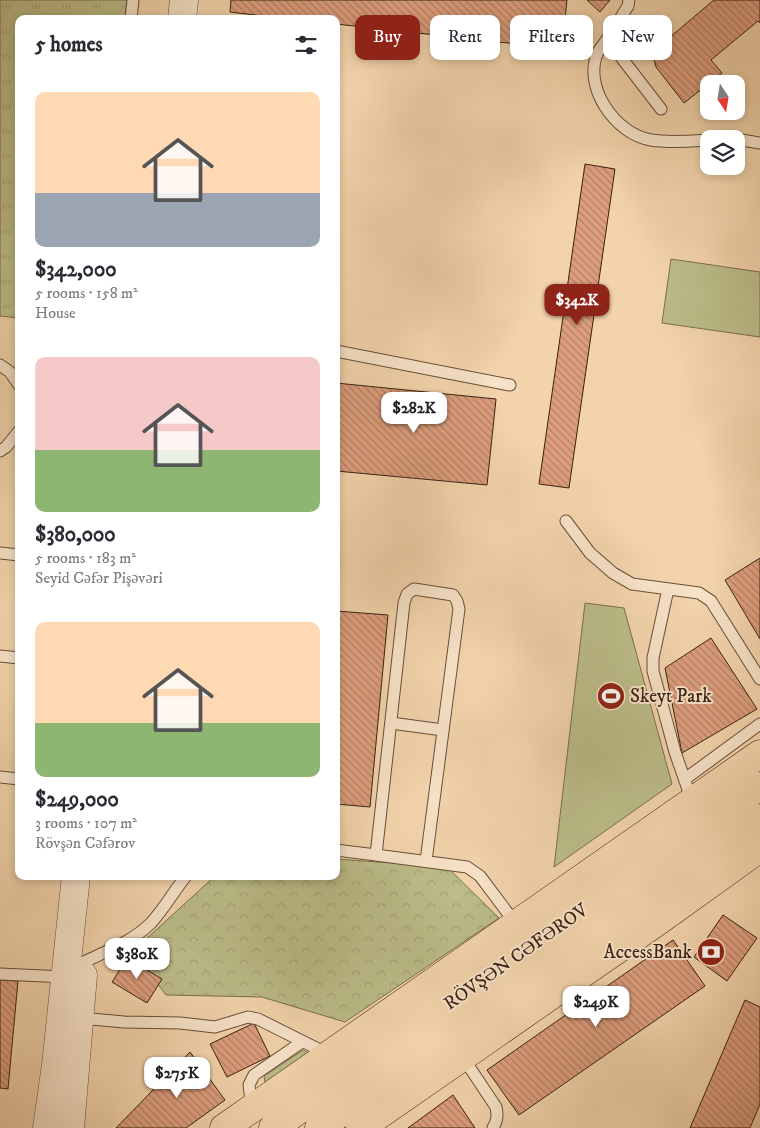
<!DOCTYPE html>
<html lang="en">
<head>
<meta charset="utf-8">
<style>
  body { margin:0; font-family:"IM FELL DW Pica",serif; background:#f7f7f7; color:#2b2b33; height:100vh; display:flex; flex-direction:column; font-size:19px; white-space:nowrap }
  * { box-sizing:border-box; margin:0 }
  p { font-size:16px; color:#7c7c81 }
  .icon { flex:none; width:28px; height:28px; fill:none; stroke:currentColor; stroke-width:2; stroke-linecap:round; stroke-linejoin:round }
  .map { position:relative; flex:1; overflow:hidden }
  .drawer { position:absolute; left:15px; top:15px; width:325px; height:865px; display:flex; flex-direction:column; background:#fff; border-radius:10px; box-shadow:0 2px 8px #0003 }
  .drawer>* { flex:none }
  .guide { position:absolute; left:355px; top:15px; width:330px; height:45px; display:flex; gap:10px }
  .needle { width:32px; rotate:168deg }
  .tools { position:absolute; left:700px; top:75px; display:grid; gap:10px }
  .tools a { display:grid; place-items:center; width:45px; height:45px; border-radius:10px; background:#fff; box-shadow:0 2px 8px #0003; font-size:25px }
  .price { position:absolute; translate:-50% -42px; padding:0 11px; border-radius:10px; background:#fff; color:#222; font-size:16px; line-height:32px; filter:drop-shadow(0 1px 2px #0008) }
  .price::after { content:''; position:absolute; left:50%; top:30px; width:15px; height:11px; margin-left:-8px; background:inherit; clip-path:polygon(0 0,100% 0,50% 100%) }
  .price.selected { background:#8f2418; color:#fff }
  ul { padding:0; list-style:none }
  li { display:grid; align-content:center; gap:10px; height:265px; padding:0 20px }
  li span { display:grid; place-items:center; height:155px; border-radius:10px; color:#555 }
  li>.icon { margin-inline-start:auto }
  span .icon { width:90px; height:90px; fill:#fffc; stroke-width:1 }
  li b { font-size:21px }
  h2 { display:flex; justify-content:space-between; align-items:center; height:60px; padding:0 20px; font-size:21px }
  .pill { padding:0 18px; border-radius:10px; background:#fff; box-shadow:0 2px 8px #0003; font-size:18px; line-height:45px }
  .pill.selected { background:#8f2418; color:#fff }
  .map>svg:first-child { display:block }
</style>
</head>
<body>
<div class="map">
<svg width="760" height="1128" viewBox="0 0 760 1128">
  <defs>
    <pattern id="grass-tufts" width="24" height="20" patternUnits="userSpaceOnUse" patternTransform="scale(1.25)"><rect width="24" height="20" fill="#bbbc88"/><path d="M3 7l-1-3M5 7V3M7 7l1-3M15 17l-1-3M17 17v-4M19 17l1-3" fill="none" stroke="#a2a174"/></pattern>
    <pattern id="park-crowns" width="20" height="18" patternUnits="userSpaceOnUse" patternTransform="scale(1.25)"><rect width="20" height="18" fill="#bbbc88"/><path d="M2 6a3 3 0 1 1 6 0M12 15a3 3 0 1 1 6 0" fill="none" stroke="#a2a174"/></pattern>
    <pattern id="building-back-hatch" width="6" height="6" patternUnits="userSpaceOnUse" patternTransform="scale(1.25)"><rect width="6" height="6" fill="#dd9e7d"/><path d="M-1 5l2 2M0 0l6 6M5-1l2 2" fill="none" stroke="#b48065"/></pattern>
  </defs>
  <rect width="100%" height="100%" fill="#f2d3ab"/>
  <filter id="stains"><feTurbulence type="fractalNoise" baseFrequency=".004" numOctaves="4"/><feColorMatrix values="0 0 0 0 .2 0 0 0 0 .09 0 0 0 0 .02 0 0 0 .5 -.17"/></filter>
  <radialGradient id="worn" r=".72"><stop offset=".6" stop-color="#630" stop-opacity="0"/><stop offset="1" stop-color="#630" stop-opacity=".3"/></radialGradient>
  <!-- grass -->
  <path fill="url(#grass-tufts)" stroke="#7a6e4d" d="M0,0H127L125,19H19V318L0,316Z
    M303,1050L312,1055L266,1088L264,1076Z"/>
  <!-- park -->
  <path fill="url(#park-crowns)" stroke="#7a6e4d" d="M336,859L447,867L499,918L345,1022L262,997L166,995L133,951L215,876H336Z"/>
  <!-- garden -->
  <path fill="#bbbc88" stroke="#7a6e4d" d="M671,259L760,272V337L662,323Z
    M585,603L624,608L672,784L554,867Z"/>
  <!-- building -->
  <path fill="url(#building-back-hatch)" stroke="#3a2112" d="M231,0H567L562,49L336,24V19H288L230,12Z
    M587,0H610L600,12Z
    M714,0H760V23L758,21L711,60L722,73L684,103L656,67L654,59L657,48Z
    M585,164L615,169L569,488L539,484Z
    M336,383L496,399L487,485L336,471Z
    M760,558V639L725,580Z
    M336,611L388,615L370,807L336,804Z
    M711,638L757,709L682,753L665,668Z
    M723,915L757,938L727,981L694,957Z
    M673,940L705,986L519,1115L487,1070Z
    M127,958L162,979L147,1003L112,982Z
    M0,980L18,981L8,1089L0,1088Z
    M745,1000L760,1007V1104L750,1128H690Z
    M254,1023L270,1056L227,1077L210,1044Z
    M190,1052L225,1100L186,1128H116Z
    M453,1095L475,1128H408Z"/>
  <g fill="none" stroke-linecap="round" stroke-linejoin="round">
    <defs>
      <path id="service" d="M629,0L628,6C621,17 615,28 607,39C605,43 601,47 598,52C582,86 615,134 651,140C670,143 690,141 709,140
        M131,19L133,0
        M607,39L661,109
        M736,139L760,143
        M336,351L510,385
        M0,365L10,372L19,385
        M0,451L6,447L19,431
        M566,521L590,553L613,573L632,584L699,593L711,601L760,679
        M0,553L19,555
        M668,589L653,658V671L675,752L692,801
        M0,656L19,658
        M391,723L443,730
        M0,777L19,779
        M685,779L760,724
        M336,850L376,855
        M426,861L459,609L457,601L453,595L414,589L407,594L404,603L376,855L467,867L480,876L516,924
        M84,962C107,951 133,941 151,923C164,909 174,891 186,876
        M0,974L65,977
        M80,1018L124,1022L180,1023L215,1027L248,1017L258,1019L328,1054
        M462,1056L496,1107C498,1116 497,1121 493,1128
        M252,1108L249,1085L254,1075L302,1042"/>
      <path id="tertiary" d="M182,19L184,0
        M47,1128L56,1065L76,876
        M70,1128L83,975"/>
      <path id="primary" d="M224,1128L760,754
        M273,1128L760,786
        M319,1128L760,818
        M360,1128L661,919L760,848"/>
    </defs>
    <!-- service casing -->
    <use href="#service" stroke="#684e38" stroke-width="13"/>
    <!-- tertiary casing -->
    <use href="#tertiary" stroke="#684e38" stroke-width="29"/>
    <!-- primary casing -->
    <use href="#primary" stroke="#3a2112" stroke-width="29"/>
    <!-- service -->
    <use href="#service" stroke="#f7e2c8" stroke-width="11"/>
    <!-- tertiary -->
    <use href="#tertiary" stroke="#f7e2c8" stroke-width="28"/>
    <!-- primary -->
    <use href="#primary" stroke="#f2d3ab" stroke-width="28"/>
  </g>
  <!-- icons -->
  <defs>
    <symbol id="stadium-disc" viewBox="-11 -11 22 22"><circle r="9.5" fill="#8f2418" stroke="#f7e2c8"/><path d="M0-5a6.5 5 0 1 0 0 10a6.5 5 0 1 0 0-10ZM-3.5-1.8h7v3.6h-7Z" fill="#fff"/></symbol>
    <symbol id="bank-disc" viewBox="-11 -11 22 22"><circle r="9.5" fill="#8f2418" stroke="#f7e2c8"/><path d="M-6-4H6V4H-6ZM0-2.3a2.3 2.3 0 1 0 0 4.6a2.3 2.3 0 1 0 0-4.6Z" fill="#fff"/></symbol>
  </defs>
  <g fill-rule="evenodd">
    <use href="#stadium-disc" x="595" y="680" width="32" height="32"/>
    <use href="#bank-disc" x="695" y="936" width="32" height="32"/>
  </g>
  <g text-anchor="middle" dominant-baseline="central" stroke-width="4" stroke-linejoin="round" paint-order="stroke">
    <!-- poi labels -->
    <g font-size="19" fill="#3a2112" stroke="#f7e2c8" text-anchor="start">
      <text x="630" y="696">Skeyt Park</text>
      <text x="692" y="952" text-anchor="end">AccessBank</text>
    </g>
    <!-- street labels -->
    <g font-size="19" fill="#3a2112" stroke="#f7e2c8">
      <text transform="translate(516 957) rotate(-35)">RÖVŞƏN CƏFƏROV</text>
    </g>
  </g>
  <rect width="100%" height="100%" filter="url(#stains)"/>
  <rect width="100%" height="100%" fill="url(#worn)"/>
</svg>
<div class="tools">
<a><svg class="needle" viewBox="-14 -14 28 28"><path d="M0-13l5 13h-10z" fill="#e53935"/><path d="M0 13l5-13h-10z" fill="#7c7c81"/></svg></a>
<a><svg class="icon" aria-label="layers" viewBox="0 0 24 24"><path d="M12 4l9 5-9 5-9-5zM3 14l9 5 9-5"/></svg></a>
</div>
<b class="price selected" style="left:577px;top:326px">$342K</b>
<b class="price" style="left:414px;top:434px">$282K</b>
<b class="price" style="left:137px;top:980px">$380K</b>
<b class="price" style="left:596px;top:1028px">$249K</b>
<b class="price" style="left:177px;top:1099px">$275K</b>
<div class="guide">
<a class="pill selected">Buy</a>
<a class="pill">Rent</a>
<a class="pill">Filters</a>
<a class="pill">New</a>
</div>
<section class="drawer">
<h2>5 homes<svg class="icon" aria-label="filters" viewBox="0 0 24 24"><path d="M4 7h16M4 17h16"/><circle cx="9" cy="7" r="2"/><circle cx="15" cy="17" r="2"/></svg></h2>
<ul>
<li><span style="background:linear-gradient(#ffd9b3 65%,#9aa5b1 0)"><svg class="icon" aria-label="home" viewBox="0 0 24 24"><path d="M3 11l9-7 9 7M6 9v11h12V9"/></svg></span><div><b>$342,000</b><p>5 rooms · 158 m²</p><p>House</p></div></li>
<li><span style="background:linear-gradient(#f6c9c9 60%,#8fb573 0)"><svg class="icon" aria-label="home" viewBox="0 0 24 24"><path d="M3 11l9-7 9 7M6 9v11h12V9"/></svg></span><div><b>$380,000</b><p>5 rooms · 183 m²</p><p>Seyid Cəfər Pişəvəri</p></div></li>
<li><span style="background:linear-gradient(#ffd9b3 65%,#8fb573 0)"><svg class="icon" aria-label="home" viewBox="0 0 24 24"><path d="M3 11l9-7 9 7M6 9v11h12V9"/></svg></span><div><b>$249,000</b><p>3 rooms · 107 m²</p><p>Rövşən Cəfərov</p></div></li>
</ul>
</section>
</div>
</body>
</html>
